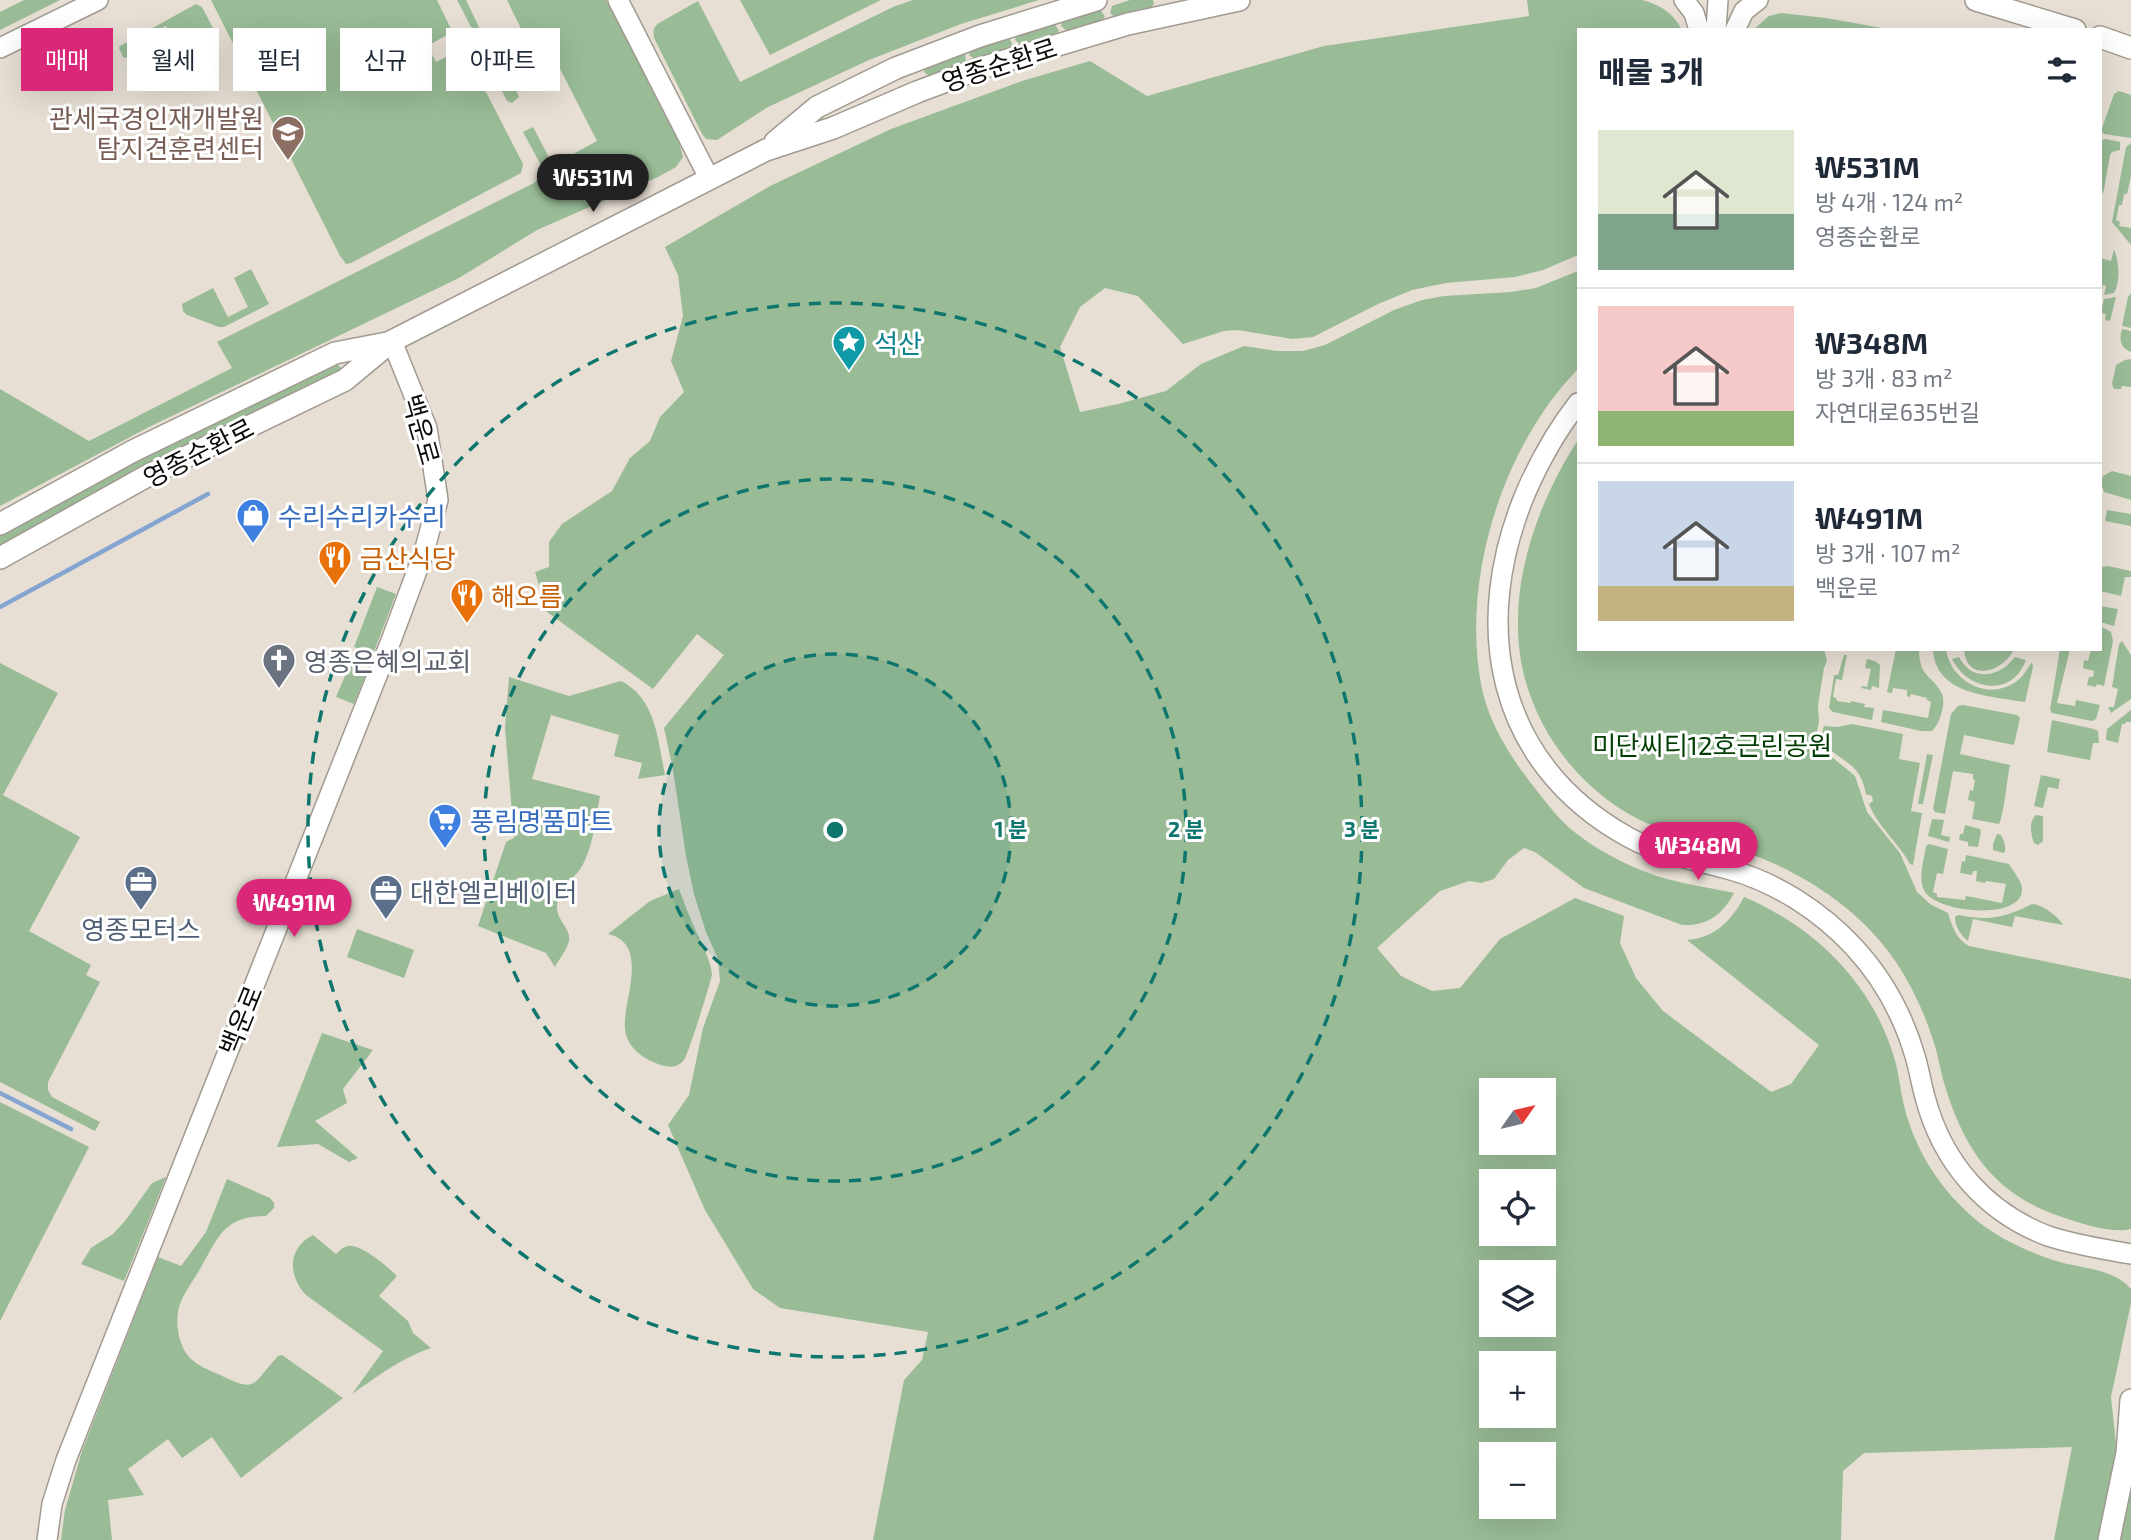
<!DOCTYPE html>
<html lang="ko">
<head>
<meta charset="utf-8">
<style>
  body { margin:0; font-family:"Exo 2","Noto Sans KR",sans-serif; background:#f6f6f7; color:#1f2937; height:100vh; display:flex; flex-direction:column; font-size:26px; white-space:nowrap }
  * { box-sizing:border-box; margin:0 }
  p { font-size:23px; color:#747a83 }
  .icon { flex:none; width:38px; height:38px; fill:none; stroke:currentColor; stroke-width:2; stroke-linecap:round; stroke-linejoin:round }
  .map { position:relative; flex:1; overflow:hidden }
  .sheet { position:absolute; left:1577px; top:28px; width:525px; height:623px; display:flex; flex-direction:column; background:#fff; border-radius:0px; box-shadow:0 7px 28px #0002 }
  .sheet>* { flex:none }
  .top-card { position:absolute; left:21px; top:28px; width:665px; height:63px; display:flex; gap:14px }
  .needle { width:46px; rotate:56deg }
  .controls { position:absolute; left:1479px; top:1078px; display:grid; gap:14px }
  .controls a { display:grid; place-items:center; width:77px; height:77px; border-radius:0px; background:#fff; box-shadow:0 7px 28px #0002; font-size:35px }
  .price { position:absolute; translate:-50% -60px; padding:0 16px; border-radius:24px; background:#db2777; color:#fff; font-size:23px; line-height:46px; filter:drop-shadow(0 2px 4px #0008) }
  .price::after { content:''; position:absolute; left:50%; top:42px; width:21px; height:16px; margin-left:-10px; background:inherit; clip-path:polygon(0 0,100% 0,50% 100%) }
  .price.on { background:#222; color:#fff }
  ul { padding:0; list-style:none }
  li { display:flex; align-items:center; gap:21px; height:175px; padding:0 21px }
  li+li { border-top:2px solid #e0e1e3 }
  li span { display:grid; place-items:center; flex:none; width:196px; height:140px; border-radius:0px; color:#555 }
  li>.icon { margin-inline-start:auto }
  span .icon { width:84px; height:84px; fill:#fffc; stroke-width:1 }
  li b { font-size:30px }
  h2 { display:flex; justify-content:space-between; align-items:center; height:84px; padding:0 21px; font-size:30px }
  .tag { padding:0 24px; border-radius:0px; background:#fff; box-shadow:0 7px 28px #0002; font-size:24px; line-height:63px }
  .tag.on { background:#db2777; color:#fff }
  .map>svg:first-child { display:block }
</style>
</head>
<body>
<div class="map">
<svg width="2131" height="1540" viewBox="0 0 2131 1540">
  <rect width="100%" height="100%" fill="#e7dfd4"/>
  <!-- green -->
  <path fill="#99bb96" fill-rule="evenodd" d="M24,0H60L0,30V12Z
    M211,0H437L452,31L449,34L427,46L436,62L458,51L467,55L523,164L521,173L351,263L346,264L340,256Z
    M457,0H466L479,27L475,29L471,27Z
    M507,0H606L678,138L683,157L676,167L658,177L537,230L459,278L149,427L0,506V389L89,441L232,368L217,342L534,183L541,176L543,169L523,132L533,127L553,165L597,141L558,65L515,87L519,97L512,103L507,101L476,40L482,34L500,68L519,58L513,45L526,39Z
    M740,0H881L770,55Z
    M913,0H1039L961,24L869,60L768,107L717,140L706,139L702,134L654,38C653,31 653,27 659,23L698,1L740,82L893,7Z
    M1130,0H1153L1154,4L1150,9L1116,18L1110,13L1112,6Z
    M1527,0H1642C1661,5 1673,13 1682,30H1578V255L1543,270L1515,277L1446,283L1412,290L1378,304L1313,337L1292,339L1238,330L1224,331L1183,344L1138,296L1105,288L1080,307L1060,347L1080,412L1118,404L1166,391L1201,364L1244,346L1277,351H1303L1325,345L1394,310L1422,300L1444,296L1511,292L1536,288L1578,271V369C1502,447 1460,581 1482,689C1490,725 1511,758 1534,787C1548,805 1562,824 1581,837C1605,855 1638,871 1667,879C1689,885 1712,888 1734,893C1722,915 1708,926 1682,925L1584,888L1535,852L1524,848L1508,860L1494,879L1481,883L1469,881L1440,891L1377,948L1401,976L1432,991L1460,988L1500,939L1575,898L1624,916L1620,943L1636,978L1663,1011L1771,1092L1791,1084L1819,1045L1687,940C1715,938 1731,921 1744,897C1817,928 1875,986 1896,1064C1899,1076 1900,1089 1903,1101C1911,1139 1931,1175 1958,1203C1984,1231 2017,1248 2053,1260C2079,1269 2112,1267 2131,1289V1303L2111,1397L2117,1454L2099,1540H2054L2072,1447L1864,1453L1843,1471L1841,1540H873L904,1380L922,1360L928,1332L780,1308L753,1289L705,1210L668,1125L689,1095L703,1028L720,981L718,959L706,932L694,894L686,856L673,770L664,728L724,655L697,634L653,689L547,612L535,572L549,567V542L562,524L612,491L630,458L650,441L660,417L684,392L671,361L683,316L678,275L665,247L770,186L891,129L1022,81L1090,61L1147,96L1324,46L1529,16ZM1491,1090H1544V1143H1491ZM1491,1181H1544V1234H1491ZM1491,1272H1544V1325H1491ZM1491,1363H1544V1416H1491ZM1491,1454H1544V1507H1491Z
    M196,4L202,7L213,28L177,47L166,26L128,46L132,55L126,58L123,57L119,48L120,46Z
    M1100,9L1105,17L1100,22L1067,31L1061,26L1063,19Z
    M1781,13L1826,18L1893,30H1753L1769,16Z
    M1054,23L1059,31L1054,35L1021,45L1015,40L1017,33Z
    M1008,37L1013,45L1009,50L976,60L969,55L971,48Z
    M962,52L965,54L966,63L931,77L924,72L926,65Z
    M2119,91L2131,95V138L2104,134L2101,131L2114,94Z
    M2106,139L2120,142V150L2112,152L2110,155L2104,190L2100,199V140Z
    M2131,143V176L2127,194H2124L2122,205H2119L2116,220L2120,222L2119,226L2131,228V245L2112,222L2126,147Z
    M2114,249C2119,263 2121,280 2114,293L2104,295L2106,286L2103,285L2100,296V258L2111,261Z
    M251,269L269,304L224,327H219L187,315L183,311L182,304L213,288L228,317L248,307L234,278Z
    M2131,293V328L2122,326L2128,297Z
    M2116,297L2110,321L2105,320L2106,314L2101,313L2104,299Z
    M2122,329L2131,331V352C2120,347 2119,340 2122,329Z
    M2131,359V387L2122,386L2121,389H2114L2112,384L2116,365L2125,360Z
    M335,362L341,368V372L0,549V532L174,437Z
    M1578,440V649H1824L1827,661L1824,668L1818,705L1819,721L1817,732L1819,742L1832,757L1855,776L1867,812L1900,853L1917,892L1930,904L1948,913C1952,926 1956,939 1969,946L2131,979V1229C2114,1234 2082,1224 2065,1218C1997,1197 1965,1152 1945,1086C1940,1070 1938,1053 1932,1037C1924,1012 1912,987 1898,965C1859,905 1792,865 1724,845C1695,837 1665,833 1638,819C1567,782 1518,707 1518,626C1517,561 1543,494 1578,440Z
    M2112,471L2131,476V500L2104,492L2101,483L2103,476Z
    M2107,510L2131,514V526L2105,521Z
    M2108,566L2131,571V577H2125L2121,596L2100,591V567Z
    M377,587L396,594L373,654L354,647Z
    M2100,606L2118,609L2114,626L2100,622Z
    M2100,626L2111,632L2113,641L2104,686L2097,684L2096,687L2087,685L2089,677H2093L2094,671L2083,668L2084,660L2088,661L2091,649H2100Z
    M2122,641L2131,655V699L2111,713L2108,707H2114L2118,689L2112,687L2119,644Z
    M1896,649H1919C1919,678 1933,675 1942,694C1946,704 1940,723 1932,731H1921L1881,722L1883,710L1928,718L1931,702L1927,700V698L1911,694L1910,697L1907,696V690L1893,688L1892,693L1887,692Z
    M1933,649H1946C1950,680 1986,701 2014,683C2023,678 2027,669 2032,662L2033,667L2025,702C1990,696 1935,695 1933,649Z
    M1964,649H2014C2003,673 1966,683 1964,649Z
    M2060,649H2070L2057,703L2075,706L2076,700L2100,705L2096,719L2092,721L2052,713L2050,710Z
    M1844,655H1847L1842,680L1836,679L1833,697L1836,698L1837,701L1850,703L1851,701L1865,704L1864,707L1874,708L1872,720L1833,712L1829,708L1834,675H1838Z
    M1959,657C1972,683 2000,677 2015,657L2026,660C2012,698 1968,691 1952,659Z
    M1867,659L1875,661L1880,665L1879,688L1872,686L1871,690L1861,688L1862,686L1867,687L1871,669L1865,668Z
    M0,663L58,693L3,795L80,837L29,931L91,965L86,975L100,982L48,1082V1090L52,1097L100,1122L95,1131L0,1082Z
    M350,664L367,671L354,704L336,697Z
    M509,677L569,696L621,681C656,698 658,741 665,775L638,779L642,763L614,756L619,735L551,715L532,779L600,796C595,820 592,867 569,880L568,886L564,885C559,895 555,904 558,914C561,923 571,931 569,941C567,950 559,959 555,967L546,953L478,926L506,842L514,838L505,728Z
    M1963,705L2017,715L2020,718L2014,745L1964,735L1960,754L2010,765C2007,778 2004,815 1999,824L1972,819L1975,802L1968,800L1970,790L1973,791L1975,780L1973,779V774L1953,771L1945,814L1935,812L1933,809L1951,714L1958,706Z
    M2131,710V722H2126L2125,724H2122L2118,743L2106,740L2107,729Z
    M2052,720L2094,729L2098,731L2099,743H2093L2090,760L2047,752Z
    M1852,724L1903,734L1899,759L1920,763L1911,811L1922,813L1913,865L1910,864C1898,842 1878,827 1869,804L1873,801L1872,796L1866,794C1864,784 1861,775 1854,768C1842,756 1815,747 1824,726L1838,727Z
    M1927,754L1933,755L1923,804H1918Z
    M2041,775L2060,779L2058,789L2048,787L2043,808L2034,806Z
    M2036,815L2043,816V841L2038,845L2034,843C2031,834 2028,823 2036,815Z
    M1932,819L1944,820L1941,835L1950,837L1949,842L1928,836Z
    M1965,825L1980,829L1981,832L1978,847L1968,846V842L1959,840L1960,834H1963Z
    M1997,834L2001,835C2004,840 2007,848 2004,853L1993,850V844Z
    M1929,844L1948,849L1943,874L1937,873L1933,892L1937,894V897L1965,900L1966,896L2002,903L2006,884L1986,881L1985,883L1976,881L1977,871H1973L1972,875L1960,873L1962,861L1965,862L1966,855L2009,864C2013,871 2021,880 2022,888C2025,922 1934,913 1924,890C1918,877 1924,860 1926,846Z
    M679,889C684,902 689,916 695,929C701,943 710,958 712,974C712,979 688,1055 684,1060C679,1066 673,1068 665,1066C647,1062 627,1049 625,1029C622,1001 651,944 608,934L650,901Z
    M2032,904C2042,904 2059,917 2063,925L2015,916L2012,927L1973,919L1968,941C1961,935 1955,927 1955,917L1958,915C1990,921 2004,918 2032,904Z
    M357,929L414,950L404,978L347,957Z
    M322,1033L373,1050L343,1089L347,1103L315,1121L358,1158L349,1162L318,1144L277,1147Z
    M0,1102L89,1147L0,1321Z
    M166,1177L124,1281L81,1264L91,1248L113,1234L125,1221L152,1183Z
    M227,1179L270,1198L274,1203V1208L266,1216C223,1217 220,1235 200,1269C193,1281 183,1294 179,1307C175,1323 178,1345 190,1358C197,1365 208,1370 218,1374C258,1394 251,1385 278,1356L282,1355L343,1398L241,1478L212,1437L182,1458L168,1439L128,1469L144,1495L108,1500L112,1540H61L65,1510L82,1451L158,1257L181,1266L206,1232Z
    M313,1235L336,1254C339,1252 341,1248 345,1247C357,1240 388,1267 397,1276L379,1296L408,1321L413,1333L431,1348C401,1358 378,1376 352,1394L383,1351L306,1295C288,1276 287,1248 313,1235Z
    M2131,1463V1540H2115Z"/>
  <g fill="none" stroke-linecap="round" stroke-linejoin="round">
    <!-- stream -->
    <path stroke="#84a5d1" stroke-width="4.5" d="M0,607L208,494
      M0,1093L71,1129"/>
    <defs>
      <path id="tertiary" d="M618,0L709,178
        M1684,0L1694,13L1699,30
        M1716,30L1718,0
        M1735,30L1744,11L1758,0
        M0,48L98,0
        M1578,403C1557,430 1540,460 1526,492C1470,625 1495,763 1628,837C1660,855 1696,860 1731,870C1777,883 1820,911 1853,946C1882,977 1903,1015 1915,1056C1919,1069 1921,1083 1925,1097C1942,1162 1985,1212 2048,1236C2075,1245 2104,1249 2131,1254
        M47,1540L52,1504L66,1460L392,638L424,552L438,500L427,428L392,341"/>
      <path id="secondary" d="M1976,0L2075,30
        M2100,37L2131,48
        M775,142L817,107L896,68L980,36L1096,0
        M0,524L133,451L335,353L387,343
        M0,558L147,476L345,380L392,341L766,150L833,128L917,92L981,68L1128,24L1239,0
        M2109,1540L2127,1453L2131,1400"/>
    </defs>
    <!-- tertiary casing -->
    <use href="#tertiary" stroke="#a19a90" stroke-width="22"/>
    <!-- secondary casing -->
    <use href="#secondary" stroke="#a19a90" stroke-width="24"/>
    <!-- tertiary -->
    <use href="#tertiary" stroke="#fff" stroke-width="19"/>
    <!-- secondary -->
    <use href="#secondary" stroke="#fff" stroke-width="21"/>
  </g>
  <!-- distance rings -->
  <circle cx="835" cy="830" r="176" fill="#0f766e" fill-opacity=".12"/>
  <g fill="none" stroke="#0f766e" stroke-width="3.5" stroke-dasharray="12 9">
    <circle cx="835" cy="830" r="176"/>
    <circle cx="835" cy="830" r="351"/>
    <circle cx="835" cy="830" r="527"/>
  </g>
  <!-- icons -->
  <defs>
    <symbol id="university-pin" viewBox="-11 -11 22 30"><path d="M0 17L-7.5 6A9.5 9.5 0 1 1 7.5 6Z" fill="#8d6e63" stroke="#fff"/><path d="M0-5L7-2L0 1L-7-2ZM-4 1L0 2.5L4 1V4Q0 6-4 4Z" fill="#fff"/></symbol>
    <symbol id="sight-pin" viewBox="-11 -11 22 30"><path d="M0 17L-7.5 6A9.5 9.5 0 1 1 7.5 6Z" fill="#0f9aa8" stroke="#fff"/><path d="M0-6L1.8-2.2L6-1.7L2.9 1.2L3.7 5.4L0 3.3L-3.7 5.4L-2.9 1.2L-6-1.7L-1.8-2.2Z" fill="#fff"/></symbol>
    <symbol id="shop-pin" viewBox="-11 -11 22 30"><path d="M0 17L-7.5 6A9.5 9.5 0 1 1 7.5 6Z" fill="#3f7fe0" stroke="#fff"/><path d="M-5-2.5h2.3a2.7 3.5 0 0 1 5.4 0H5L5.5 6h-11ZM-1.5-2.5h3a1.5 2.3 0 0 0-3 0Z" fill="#fff"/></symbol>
    <symbol id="restaurant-pin" viewBox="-11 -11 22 30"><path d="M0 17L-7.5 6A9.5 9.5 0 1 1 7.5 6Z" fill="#e8710a" stroke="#fff"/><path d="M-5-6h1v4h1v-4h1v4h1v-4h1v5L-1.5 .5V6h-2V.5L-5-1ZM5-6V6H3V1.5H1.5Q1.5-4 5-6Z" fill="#fff"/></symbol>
    <symbol id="church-pin" viewBox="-11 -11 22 30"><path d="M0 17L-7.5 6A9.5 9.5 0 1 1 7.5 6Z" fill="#6b7280" stroke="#fff"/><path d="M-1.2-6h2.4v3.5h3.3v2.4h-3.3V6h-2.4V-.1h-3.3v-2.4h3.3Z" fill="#fff"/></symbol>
    <symbol id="supermarket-pin" viewBox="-11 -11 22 30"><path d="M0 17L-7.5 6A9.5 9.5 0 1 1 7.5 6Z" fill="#3f7fe0" stroke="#fff"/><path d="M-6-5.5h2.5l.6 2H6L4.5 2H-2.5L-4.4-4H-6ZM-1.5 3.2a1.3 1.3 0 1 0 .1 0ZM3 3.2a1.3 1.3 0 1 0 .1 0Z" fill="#fff"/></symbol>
    <symbol id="office-pin" viewBox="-11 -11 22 30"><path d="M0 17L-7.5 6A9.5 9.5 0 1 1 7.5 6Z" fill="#5c6f8a" stroke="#fff"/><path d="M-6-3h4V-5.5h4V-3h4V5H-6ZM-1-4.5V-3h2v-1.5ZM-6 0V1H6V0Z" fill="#fff"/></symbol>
  </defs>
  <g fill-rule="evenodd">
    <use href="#university-pin" x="269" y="113" width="38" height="52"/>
    <use href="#sight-pin" x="830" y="323" width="38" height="52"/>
    <use href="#shop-pin" x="234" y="496" width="38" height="52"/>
    <use href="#restaurant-pin" x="316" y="538" width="38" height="52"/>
    <use href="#restaurant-pin" x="448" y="576" width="38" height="52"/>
    <use href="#church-pin" x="260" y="641" width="38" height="52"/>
    <use href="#supermarket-pin" x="426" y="801" width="38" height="52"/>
    <use href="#office-pin" x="122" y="863" width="38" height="52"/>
    <use href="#office-pin" x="367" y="872" width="38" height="52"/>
  </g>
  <g text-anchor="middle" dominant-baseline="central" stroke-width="6" stroke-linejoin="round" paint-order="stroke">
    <!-- street labels -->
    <g font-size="26" fill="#0e0c08" stroke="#fff">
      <text transform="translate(999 64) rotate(-18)">영종순환로</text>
      <text transform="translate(422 429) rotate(74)">백운로</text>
      <text transform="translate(198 452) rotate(-27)">영종순환로</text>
      <text transform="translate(240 1020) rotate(-68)">백운로</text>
    </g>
    <!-- education labels -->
    <g font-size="26" fill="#785e54" stroke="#fff" text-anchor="end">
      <text x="264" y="117">관세국경인재개발원<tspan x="264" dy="30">탐지견훈련센터</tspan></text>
    </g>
    <!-- culture labels -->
    <g font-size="26" fill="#0d838f" stroke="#fff" text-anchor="start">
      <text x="874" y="342">석산</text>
    </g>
    <!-- shop labels -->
    <g font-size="26" fill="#366cbe" stroke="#fff" text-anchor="start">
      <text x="278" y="515">수리수리카수리</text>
      <text x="470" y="820">풍림명품마트</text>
    </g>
    <!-- food labels -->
    <g font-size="26" fill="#c56008" stroke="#fff" text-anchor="start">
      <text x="360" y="557">금산식당</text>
      <text x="491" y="595">해오름</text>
    </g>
    <!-- worship labels -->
    <g font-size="26" fill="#5b616d" stroke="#fff" text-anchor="start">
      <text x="304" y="660">영종은혜의교회</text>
    </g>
    <!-- park labels -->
    <g font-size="26" fill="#003e03" stroke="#fff">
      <text x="1712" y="744">미단씨티12호근린공원</text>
    </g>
    <!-- service labels -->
    <g font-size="26" fill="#4e5e75" stroke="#fff" text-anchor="start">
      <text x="410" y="891">대한엘리베이터</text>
      <text x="141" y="928" text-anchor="middle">영종모터스</text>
    </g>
  </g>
  <circle cx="835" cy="830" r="10" fill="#0f766e" stroke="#fff" stroke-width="3.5"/>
  <g font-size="21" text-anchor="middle" font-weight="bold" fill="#0f766e" stroke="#fff" stroke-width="6" stroke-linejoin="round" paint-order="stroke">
    <text x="1011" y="837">1 분</text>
    <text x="1186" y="837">2 분</text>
    <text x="1362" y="837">3 분</text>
  </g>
</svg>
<div class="controls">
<a><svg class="needle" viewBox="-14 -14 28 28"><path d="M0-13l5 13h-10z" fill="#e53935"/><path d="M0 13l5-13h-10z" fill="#747a83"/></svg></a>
<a><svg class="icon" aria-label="locate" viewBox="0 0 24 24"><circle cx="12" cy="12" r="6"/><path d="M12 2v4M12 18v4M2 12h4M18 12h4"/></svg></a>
<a><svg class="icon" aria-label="layers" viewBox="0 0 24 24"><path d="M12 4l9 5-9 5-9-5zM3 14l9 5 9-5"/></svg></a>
<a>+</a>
<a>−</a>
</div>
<b class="price on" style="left:593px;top:214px">₩531M</b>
<b class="price" style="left:1698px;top:882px">₩348M</b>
<b class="price" style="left:294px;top:939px">₩491M</b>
<div class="top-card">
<a class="tag on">매매</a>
<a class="tag">월세</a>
<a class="tag">필터</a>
<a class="tag">신규</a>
<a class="tag">아파트</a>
</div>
<section class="sheet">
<h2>매물 3개<svg class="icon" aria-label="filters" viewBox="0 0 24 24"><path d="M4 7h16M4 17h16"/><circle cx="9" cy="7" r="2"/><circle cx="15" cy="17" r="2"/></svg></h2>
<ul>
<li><span style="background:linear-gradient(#dfe7d0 60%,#7fa58c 0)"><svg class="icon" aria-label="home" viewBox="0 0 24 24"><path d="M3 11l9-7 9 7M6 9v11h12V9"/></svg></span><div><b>₩531M</b><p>방 4개 · 124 m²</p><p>영종순환로</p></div></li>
<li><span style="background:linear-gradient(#f6c9c9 75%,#8fb573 0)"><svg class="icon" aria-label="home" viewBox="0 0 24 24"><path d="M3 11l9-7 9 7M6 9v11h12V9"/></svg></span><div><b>₩348M</b><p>방 3개 · 83 m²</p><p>자연대로635번길</p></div></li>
<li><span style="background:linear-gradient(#c9d6e8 75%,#c2b280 0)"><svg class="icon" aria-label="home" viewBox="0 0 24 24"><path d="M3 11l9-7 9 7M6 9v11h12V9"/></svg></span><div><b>₩491M</b><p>방 3개 · 107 m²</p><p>백운로</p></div></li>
</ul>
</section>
</div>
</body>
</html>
